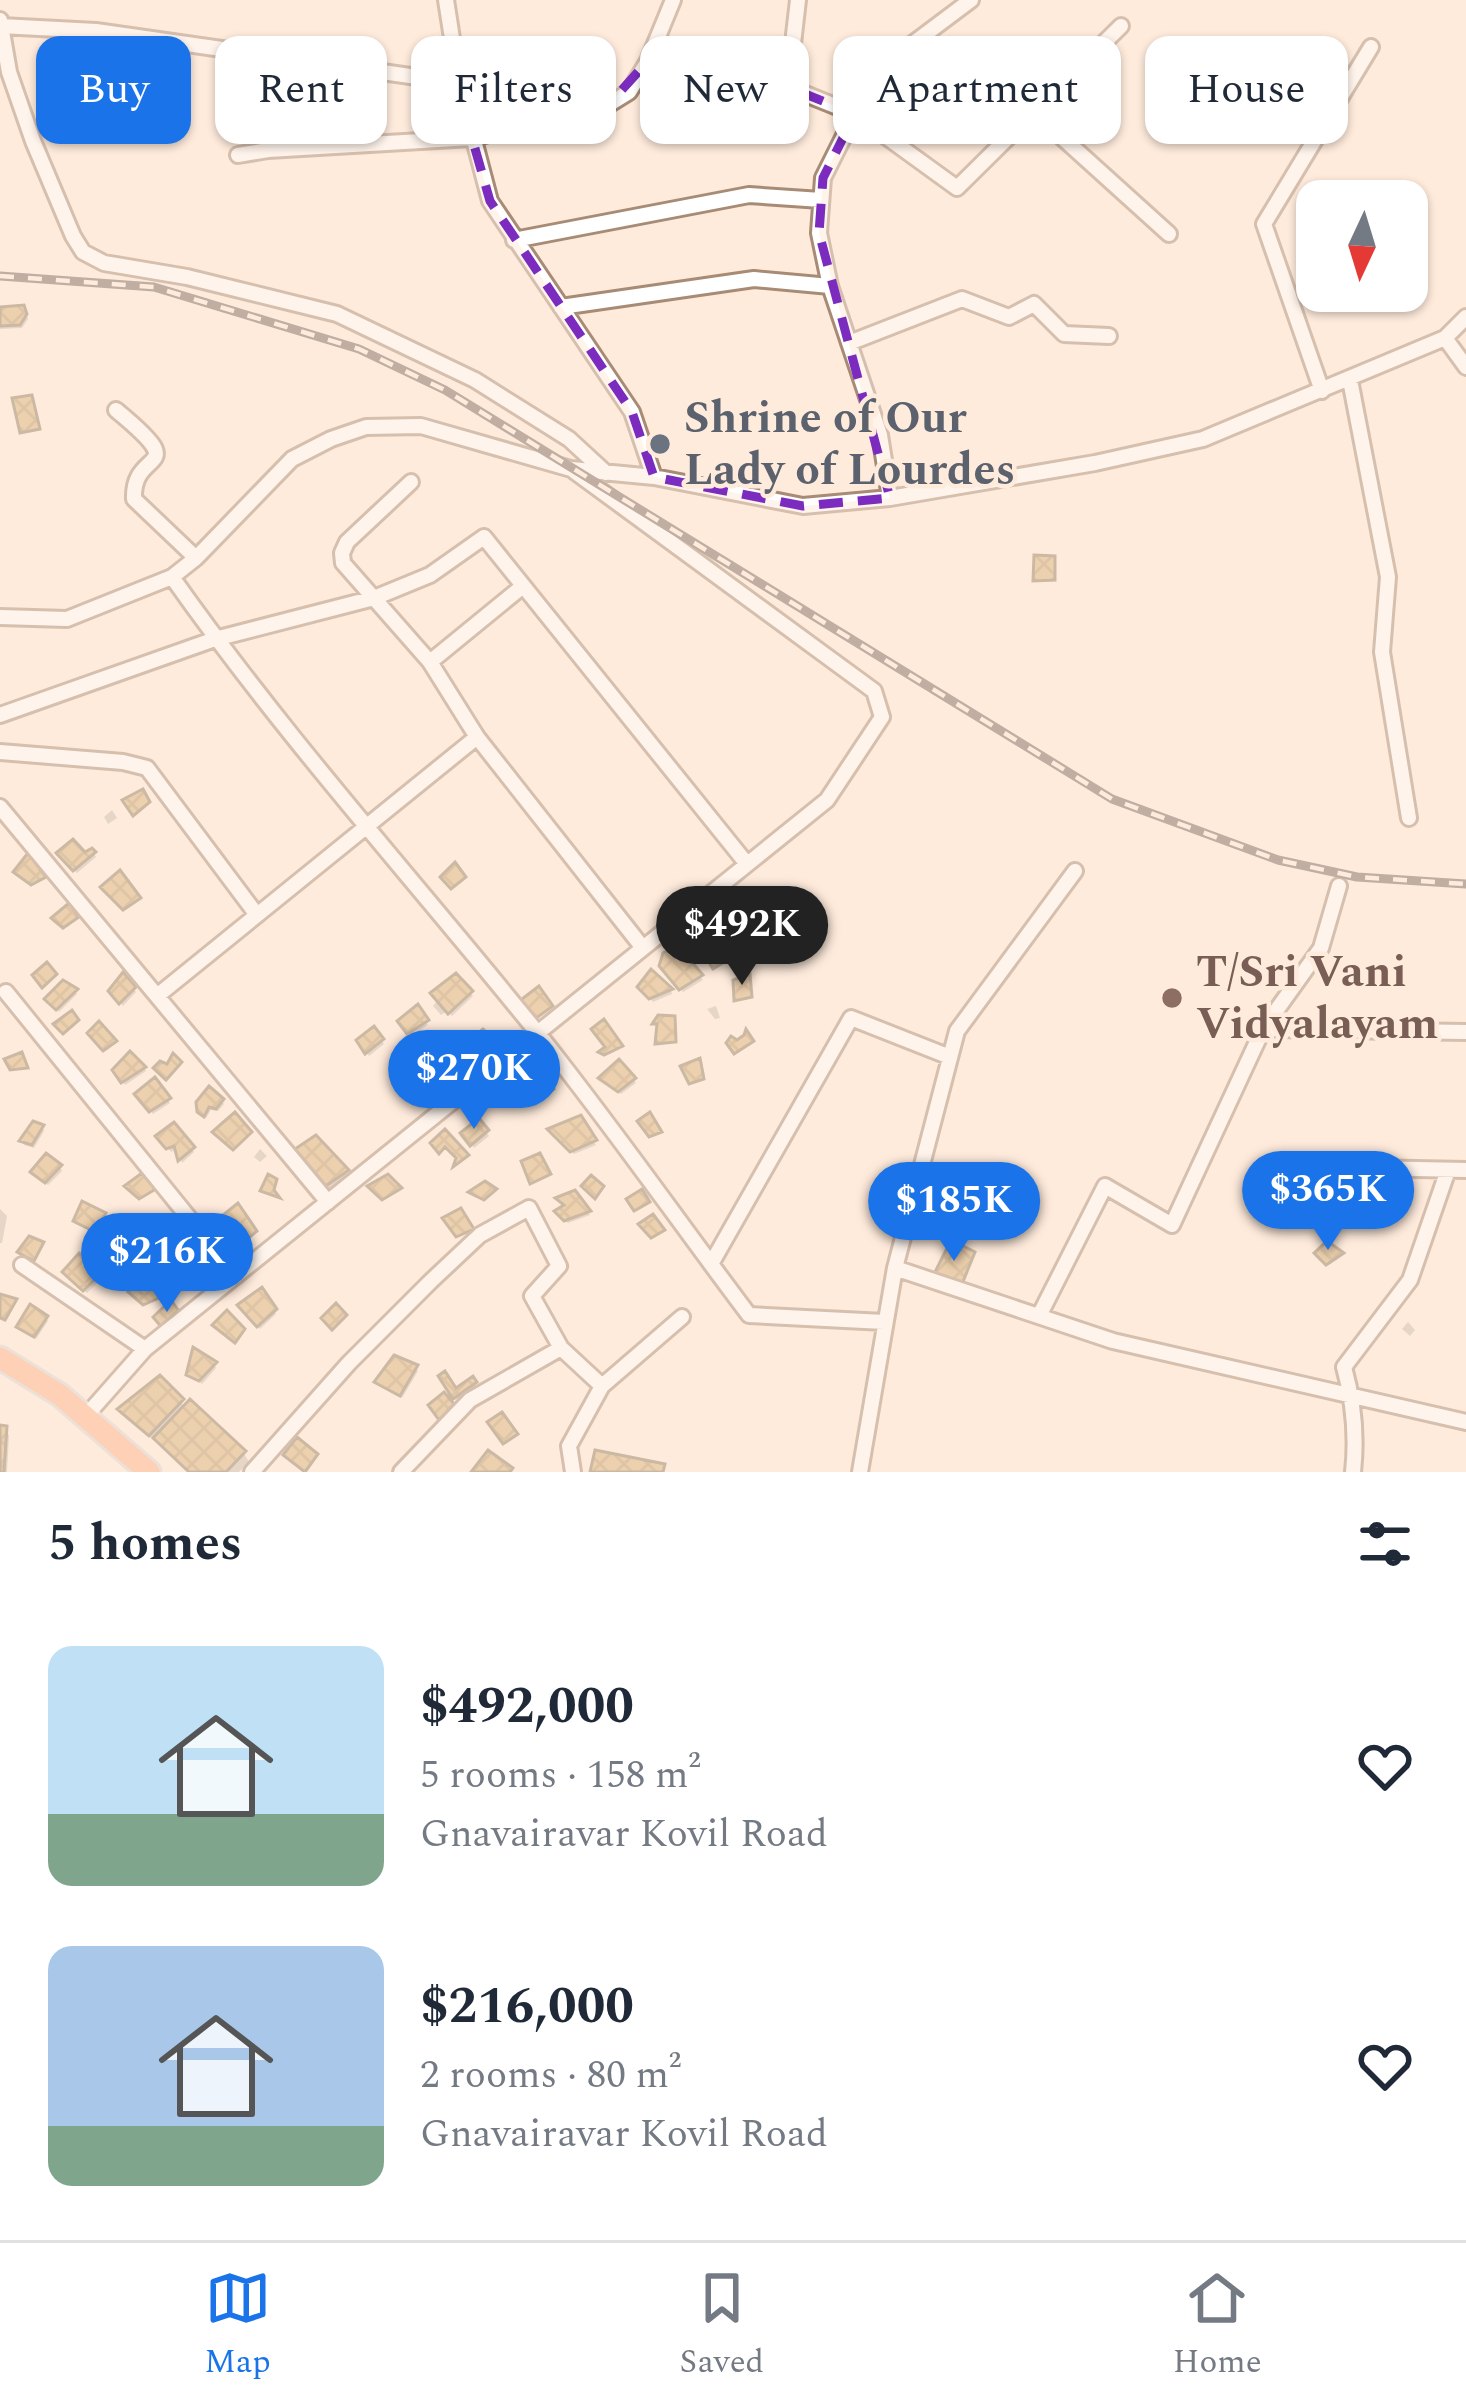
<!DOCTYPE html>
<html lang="en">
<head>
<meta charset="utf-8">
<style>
  body { margin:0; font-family:Spectral,serif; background:#f6f6f7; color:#1f2937; height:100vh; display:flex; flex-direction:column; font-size:45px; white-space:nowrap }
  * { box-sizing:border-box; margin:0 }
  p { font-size:39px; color:#747a83 }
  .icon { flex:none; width:66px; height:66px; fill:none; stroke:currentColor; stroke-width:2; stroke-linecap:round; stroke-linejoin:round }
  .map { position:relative; height:1472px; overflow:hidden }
  .details { display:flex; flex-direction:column; background:#fff; flex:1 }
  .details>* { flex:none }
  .guide { position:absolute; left:36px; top:36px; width:1395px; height:108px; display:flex; gap:24px }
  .needle { width:78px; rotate:184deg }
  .controls { position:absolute; left:1296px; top:180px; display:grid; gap:24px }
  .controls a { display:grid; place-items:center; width:132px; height:132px; border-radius:24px; background:#fff; box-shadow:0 3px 9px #0004; font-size:60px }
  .price { position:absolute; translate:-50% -102px; padding:0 27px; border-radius:42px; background:#1a73e8; color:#fff; font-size:39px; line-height:78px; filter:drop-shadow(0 3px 6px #0008) }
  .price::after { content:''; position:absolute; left:50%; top:72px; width:36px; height:27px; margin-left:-18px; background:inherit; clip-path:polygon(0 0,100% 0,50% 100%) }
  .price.selected { background:#222; color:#fff }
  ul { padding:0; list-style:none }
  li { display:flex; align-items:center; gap:36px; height:300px; padding:0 48px }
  li span { display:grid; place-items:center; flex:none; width:336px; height:240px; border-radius:24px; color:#555 }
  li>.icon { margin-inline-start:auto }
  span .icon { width:144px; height:144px; fill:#fffc; stroke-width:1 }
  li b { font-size:51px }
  h2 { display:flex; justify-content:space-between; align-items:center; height:144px; padding:0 48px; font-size:51px }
  .chip { padding:0 42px; border-radius:24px; background:#fff; box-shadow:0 3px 9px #0004; font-size:42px; line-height:108px }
  .chip.selected { background:#1a73e8; color:#fff }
  .dock { display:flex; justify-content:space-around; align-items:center; height:168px; border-top:3px solid #e0e1e3; background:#fff; font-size:33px; color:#747a83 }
  .dock a { display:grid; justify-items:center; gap:6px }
  .dock .selected { color:#1a73e8 }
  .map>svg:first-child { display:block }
</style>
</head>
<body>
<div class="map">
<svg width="1466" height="1472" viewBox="0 0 1466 1472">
  <defs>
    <pattern id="building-cross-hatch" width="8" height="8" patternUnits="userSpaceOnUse" patternTransform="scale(3)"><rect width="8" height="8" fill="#dab275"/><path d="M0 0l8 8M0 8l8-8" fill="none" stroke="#bb9864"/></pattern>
  </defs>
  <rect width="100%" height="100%" fill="#feebdc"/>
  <!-- shadow -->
  <path fill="#0003" d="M23,308L28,319L22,328L0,329V310Z
    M112,810L117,818L108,824L104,817Z
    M92,851L96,857L77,873L61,857L84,856Z
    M676,949L703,980L683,992L665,970Z
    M651,974L671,991L672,994L653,1002L643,991Z
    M456,977L473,996L452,1016L447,1011L441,1015L433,1006Z
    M134,989L136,992L123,1006L112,991Z
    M75,991L77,994L59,1012L50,1003Z
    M716,1006L720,1018L715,1019L707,1009Z
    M417,1009L428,1025L411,1036L401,1021Z
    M374,1030L384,1044L369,1056L360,1041Z
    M483,1033L501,1052L481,1068L477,1063L460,1077L448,1061L439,1069L417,1052L451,1055L455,1061Z
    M144,1068L146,1071L125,1085L116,1071Z
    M602,1079L634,1080L636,1083L621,1094Z
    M154,1081L170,1103L153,1114L140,1098Z
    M222,1101L224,1104L218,1111L211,1110L206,1118L203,1116L200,1111Z
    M580,1119L596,1145L574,1154L553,1133Z
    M479,1122L489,1136L474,1148L464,1133Z
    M42,1127L44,1131L34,1148L24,1145L23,1142Z
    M159,1137L192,1149L194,1152L182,1163L178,1148L171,1152Z
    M316,1139L350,1178L332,1191L302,1156Z
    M260,1149L267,1156L260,1162L254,1157Z
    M60,1167L62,1171L48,1185L33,1173Z
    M574,1194L590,1215L568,1223L559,1215Z
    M0,1209L7,1216L2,1243H0Z
    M197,1246L214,1265L198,1276L186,1262Z
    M100,1274L102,1278L87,1293L68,1276Z
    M262,1291L276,1314L260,1329L243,1309Z
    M46,1318L48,1321L36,1339L19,1327Z
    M1408,1322L1415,1330L1410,1336L1402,1329Z
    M214,1364L216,1368L202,1384L189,1374Z
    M416,1368L418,1371L402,1398L377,1382Z
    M442,1377L455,1392L472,1380L477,1387L457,1400Z
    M160,1379L186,1408L243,1452L249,1462L239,1472H188L156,1438L154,1440L125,1416L121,1410Z
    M0,1428L9,1435L7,1472H0Z"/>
  <!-- building -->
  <path fill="url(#building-cross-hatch)" stroke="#907c60" stroke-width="3" d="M24,305L27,314L20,325L0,326V307Z
    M32,395L40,429L20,433L12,398Z
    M1034,555L1055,556V580L1033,581Z
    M143,789L150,802L133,816L122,800Z
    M73,839L85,852L92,848L96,852L73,871L56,853Z
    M28,853L46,877L31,885L13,872Z
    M455,862L466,877L451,889L440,877Z
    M120,870L141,898L123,910L100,887Z
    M69,903L79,917L63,928L51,918Z
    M777,920L788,935L768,938L764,929Z
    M721,940L731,958L713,969L708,961L716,956L710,947Z
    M677,945L703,975L679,990L659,966L663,953Z
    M47,962L57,974L42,988L32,975Z
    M651,969L673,989L649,999L637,987Z
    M123,972L136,987L119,1004L108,991Z
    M456,973L473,991L448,1014L430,993Z
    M750,974L752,997L734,1001L733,980Z
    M63,980L78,989L56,1010L44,999Z
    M539,986L553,1006L532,1021L518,1002Z
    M418,1004L429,1020L407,1034L397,1021Z
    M72,1010L79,1020L63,1034L53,1024Z
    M658,1015L675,1016L676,1042L655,1044L657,1024H652Z
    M604,1019L623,1046L604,1055L598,1052L605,1047L591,1029Z
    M99,1021L117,1041L103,1051L87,1033Z
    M374,1026L384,1039L365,1054L356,1040Z
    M483,1029L501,1047L477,1066L473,1061L456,1075L446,1063L464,1051L460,1048Z
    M746,1029L754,1041L734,1054L726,1043L731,1036L737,1040L744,1035Z
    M429,1033L453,1053L436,1067L412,1049Z
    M130,1051L146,1067L121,1083L112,1070Z
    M22,1052L28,1068L10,1070L4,1059Z
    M173,1053L182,1062L166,1080L153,1068L160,1061L167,1064Z
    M700,1058L704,1079L689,1084L680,1066Z
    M619,1059L636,1078L618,1092L598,1078Z
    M542,1074L554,1089L534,1101L526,1086Z
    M155,1077L171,1098L149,1112L134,1094Z
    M209,1086L224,1099L216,1109L209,1107L204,1117L197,1112L196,1102Z
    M235,1112L252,1132L233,1150L212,1132Z
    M650,1112L662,1132L649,1137L637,1121Z
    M581,1115L597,1140L570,1152L547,1129Z
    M479,1118L489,1130L470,1146L460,1133Z
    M33,1121L44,1125L32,1145L19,1141Z
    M174,1122L195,1147L178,1161L174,1146L166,1149L155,1136Z
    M445,1129L469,1155L453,1167L456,1158L445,1147L439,1154L430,1143Z
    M316,1135L349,1170L326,1186L295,1149Z
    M46,1153L62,1165L45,1183L30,1172Z
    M540,1153L551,1174L530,1184L521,1161Z
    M142,1173L156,1189L139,1199L124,1186Z
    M268,1174L277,1179L274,1190L280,1198L260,1191Z
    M388,1174L402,1188L382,1200L367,1186Z
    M591,1175L604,1186L595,1199L581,1186Z
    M485,1181L497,1189L484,1200L468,1192Z
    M642,1189L650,1202L634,1211L626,1199Z
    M575,1190L591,1211L564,1221L554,1211L564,1205L555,1198Z
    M82,1201L106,1213L95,1232L73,1221Z
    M238,1203L257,1231L239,1246L218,1219Z
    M461,1208L474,1229L456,1237L442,1218Z
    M176,1214L187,1230L173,1242L169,1238L162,1243L153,1235Z
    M653,1214L665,1230L651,1238L638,1224Z
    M29,1236L44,1242L34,1261L17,1252Z
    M951,1240L975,1252L962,1284L931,1280Z
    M197,1241L214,1260L194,1274L180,1258Z
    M1327,1241L1344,1253L1326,1265L1314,1253Z
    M79,1253L102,1272L83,1291L62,1272Z
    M142,1278L161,1297L143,1305L128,1292Z
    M262,1287L277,1309L257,1327L237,1305Z
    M0,1294L17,1299L5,1320L0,1318Z
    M171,1300L181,1314L163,1329L153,1317Z
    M336,1303L347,1315L332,1330L321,1318Z
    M30,1304L48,1316L34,1337L16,1327Z
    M227,1310L245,1329L235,1343L212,1325Z
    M193,1347L217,1362L199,1381L186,1375Z
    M394,1355L418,1365L400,1396L374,1382Z
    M445,1371L456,1388L473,1376L477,1382L453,1399L438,1376Z
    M160,1375L184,1399L149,1436L117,1409Z
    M444,1392L454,1404L439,1420L428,1405Z
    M190,1399L246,1451L226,1472H189L153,1438Z
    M502,1412L518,1434L503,1444L487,1422Z
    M0,1425L7,1426L4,1472H0Z
    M297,1437L318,1454L305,1472L283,1455Z
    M488,1450L513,1468L510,1472H471Z
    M595,1450L665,1464L663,1472H590Z"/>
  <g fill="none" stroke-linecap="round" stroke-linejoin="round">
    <defs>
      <path id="minor" d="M446,0L459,83L490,201L632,412L654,477
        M0,20L9,72L33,141L73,236L83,252L104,263L187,277L337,314L475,380L569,439L606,473
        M1,26L96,31L459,83
        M648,61L788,87L855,114L957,188L1121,26
        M788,87L798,0
        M1034,112L1169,234
        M238,155L268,150L472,138L608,105L629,92L648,61L673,0
        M514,240L749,195L821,200
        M561,307L754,279L830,286
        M1445,338L1466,367
        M849,343L962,299L1009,317L1034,304L1064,334L1109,336
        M1350,380L1388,577L1382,652L1409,818
        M1322,391L1264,224L1371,47
        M116,410C195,475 132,446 134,499L196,558
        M411,482L347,542L342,553L343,563L430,662L477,737L643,948
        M890,498L1095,463L1203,439L1445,338L1466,317
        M172,577C284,736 414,880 536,1031C610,1123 678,1221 749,1315L884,1322
        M0,617L67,619L172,577L196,558L292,459L331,439L366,427L421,426L571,469L654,477L803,506L890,498L880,435L830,286L819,233L823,178L855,114L907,48L971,0
        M430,662L523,586
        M0,715L215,639L374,598L430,575L484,537L747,864
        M0,752L123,762L147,768L257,915
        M0,807L328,1202
        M6,992L236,1276
        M157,996L477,737
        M1263,1029L1466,1032
        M1318,1167L1466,1170
        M711,1264L851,1018L950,1057
        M22,1265L145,1349
        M895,1268L1113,1341L1466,1422
        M1039,1316L1105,1186L1172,1225L1263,1029L1321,948L1339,886
        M85,1417L145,1349L827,800L882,717L874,691L574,471
        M252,1472L349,1363L431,1281L480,1235L529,1208L559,1266L532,1296L561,1348
        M401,1472L470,1400L561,1348L602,1386
        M573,1472L569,1446L602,1386L682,1317
        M860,1472L895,1268L957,1031L1075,871
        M1353,1472C1357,1436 1354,1403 1344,1367L1410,1280L1448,1170"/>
      <path id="trunk" d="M0,1358L60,1395L149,1472"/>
    </defs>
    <!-- minor casing -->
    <use href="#minor" stroke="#a88b75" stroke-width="20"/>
    <!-- trunk casing -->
    <use href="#trunk" stroke="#d7d5d4" stroke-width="27"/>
    <!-- minor -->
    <use href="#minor" stroke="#fff" stroke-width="14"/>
    <!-- trunk -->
    <use href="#trunk" stroke="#feb086" stroke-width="21"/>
    <defs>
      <path id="rail" d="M0,276L154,287L359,349L445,390L1112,799L1278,860L1357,877L1466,884"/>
    </defs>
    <!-- rail casing -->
    <use href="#rail" stroke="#73655a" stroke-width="9"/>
    <!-- rail -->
    <use href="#rail" stroke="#feebdc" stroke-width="4.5" stroke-dasharray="14" stroke-linecap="butt"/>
  </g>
  <!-- marked area -->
  <path d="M0 0H1466V1472H0ZM648,61L788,87L855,114L823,178L819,233L890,498L803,506L654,477L632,412L490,201L472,138L608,105Z" fill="#feebdc" fill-opacity=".55" fill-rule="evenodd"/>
  <path fill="none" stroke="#7b2cbf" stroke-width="9" stroke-dasharray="24 15" stroke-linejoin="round" d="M648,61L788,87L855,114L823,178L819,233L890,498L803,506L654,477L632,412L490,201L472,138L608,105Z"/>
  <!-- markers -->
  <circle fill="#6b7280" stroke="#feebdc" stroke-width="4.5" cx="660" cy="444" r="12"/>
  <circle fill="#8d6e63" stroke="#feebdc" stroke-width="4.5" cx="1172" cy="998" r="12"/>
  <g text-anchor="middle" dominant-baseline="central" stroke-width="9" stroke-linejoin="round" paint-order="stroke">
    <!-- worship labels -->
    <g font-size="45" font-weight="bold" fill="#5b616d" stroke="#feebdc" text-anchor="start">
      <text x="684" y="418">Shrine of Our<tspan x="684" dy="52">Lady of Lourdes</tspan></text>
    </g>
    <!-- education labels -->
    <g font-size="45" font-weight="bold" fill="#785e54" stroke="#feebdc" text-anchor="start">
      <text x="1196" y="972">T/Sri Vani<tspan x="1196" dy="52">Vidyalayam</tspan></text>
    </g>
  </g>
</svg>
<div class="controls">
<a><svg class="needle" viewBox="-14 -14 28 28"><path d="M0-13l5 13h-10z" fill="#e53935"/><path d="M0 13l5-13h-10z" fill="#747a83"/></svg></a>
</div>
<b class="price selected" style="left:742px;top:988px">$492K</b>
<b class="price" style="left:474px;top:1132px">$270K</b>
<b class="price" style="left:1328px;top:1253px">$365K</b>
<b class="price" style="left:954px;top:1264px">$185K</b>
<b class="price" style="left:167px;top:1315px">$216K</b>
<div class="guide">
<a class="chip selected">Buy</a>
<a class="chip">Rent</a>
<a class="chip">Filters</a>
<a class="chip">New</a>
<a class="chip">Apartment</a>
<a class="chip">House</a>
</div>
</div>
<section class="details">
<h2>5 homes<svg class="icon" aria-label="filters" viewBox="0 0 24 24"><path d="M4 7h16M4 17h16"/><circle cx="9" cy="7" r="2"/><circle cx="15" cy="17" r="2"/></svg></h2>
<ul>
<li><span style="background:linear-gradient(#bfe0f5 70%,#7fa58c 0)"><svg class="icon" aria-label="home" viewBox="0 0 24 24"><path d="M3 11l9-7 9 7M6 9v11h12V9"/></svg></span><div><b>$492,000</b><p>5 rooms · 158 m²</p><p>Gnavairavar Kovil Road</p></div><svg class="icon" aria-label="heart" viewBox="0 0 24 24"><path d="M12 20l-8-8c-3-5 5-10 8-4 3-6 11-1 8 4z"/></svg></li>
<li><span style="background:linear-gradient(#a9c7e8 75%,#7fa58c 0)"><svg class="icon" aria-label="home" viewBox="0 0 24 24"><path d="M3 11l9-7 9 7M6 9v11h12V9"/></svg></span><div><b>$216,000</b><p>2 rooms · 80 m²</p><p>Gnavairavar Kovil Road</p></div><svg class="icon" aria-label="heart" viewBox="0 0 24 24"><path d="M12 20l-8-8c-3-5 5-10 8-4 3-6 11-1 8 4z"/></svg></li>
</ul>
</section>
<nav class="dock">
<a class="selected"><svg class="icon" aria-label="map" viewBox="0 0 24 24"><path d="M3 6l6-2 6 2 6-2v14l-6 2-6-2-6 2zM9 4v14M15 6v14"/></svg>Map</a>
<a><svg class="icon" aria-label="saved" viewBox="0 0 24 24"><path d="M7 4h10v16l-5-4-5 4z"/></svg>Saved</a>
<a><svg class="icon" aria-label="home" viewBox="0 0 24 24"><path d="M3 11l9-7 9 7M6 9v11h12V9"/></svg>Home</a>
</nav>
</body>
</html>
